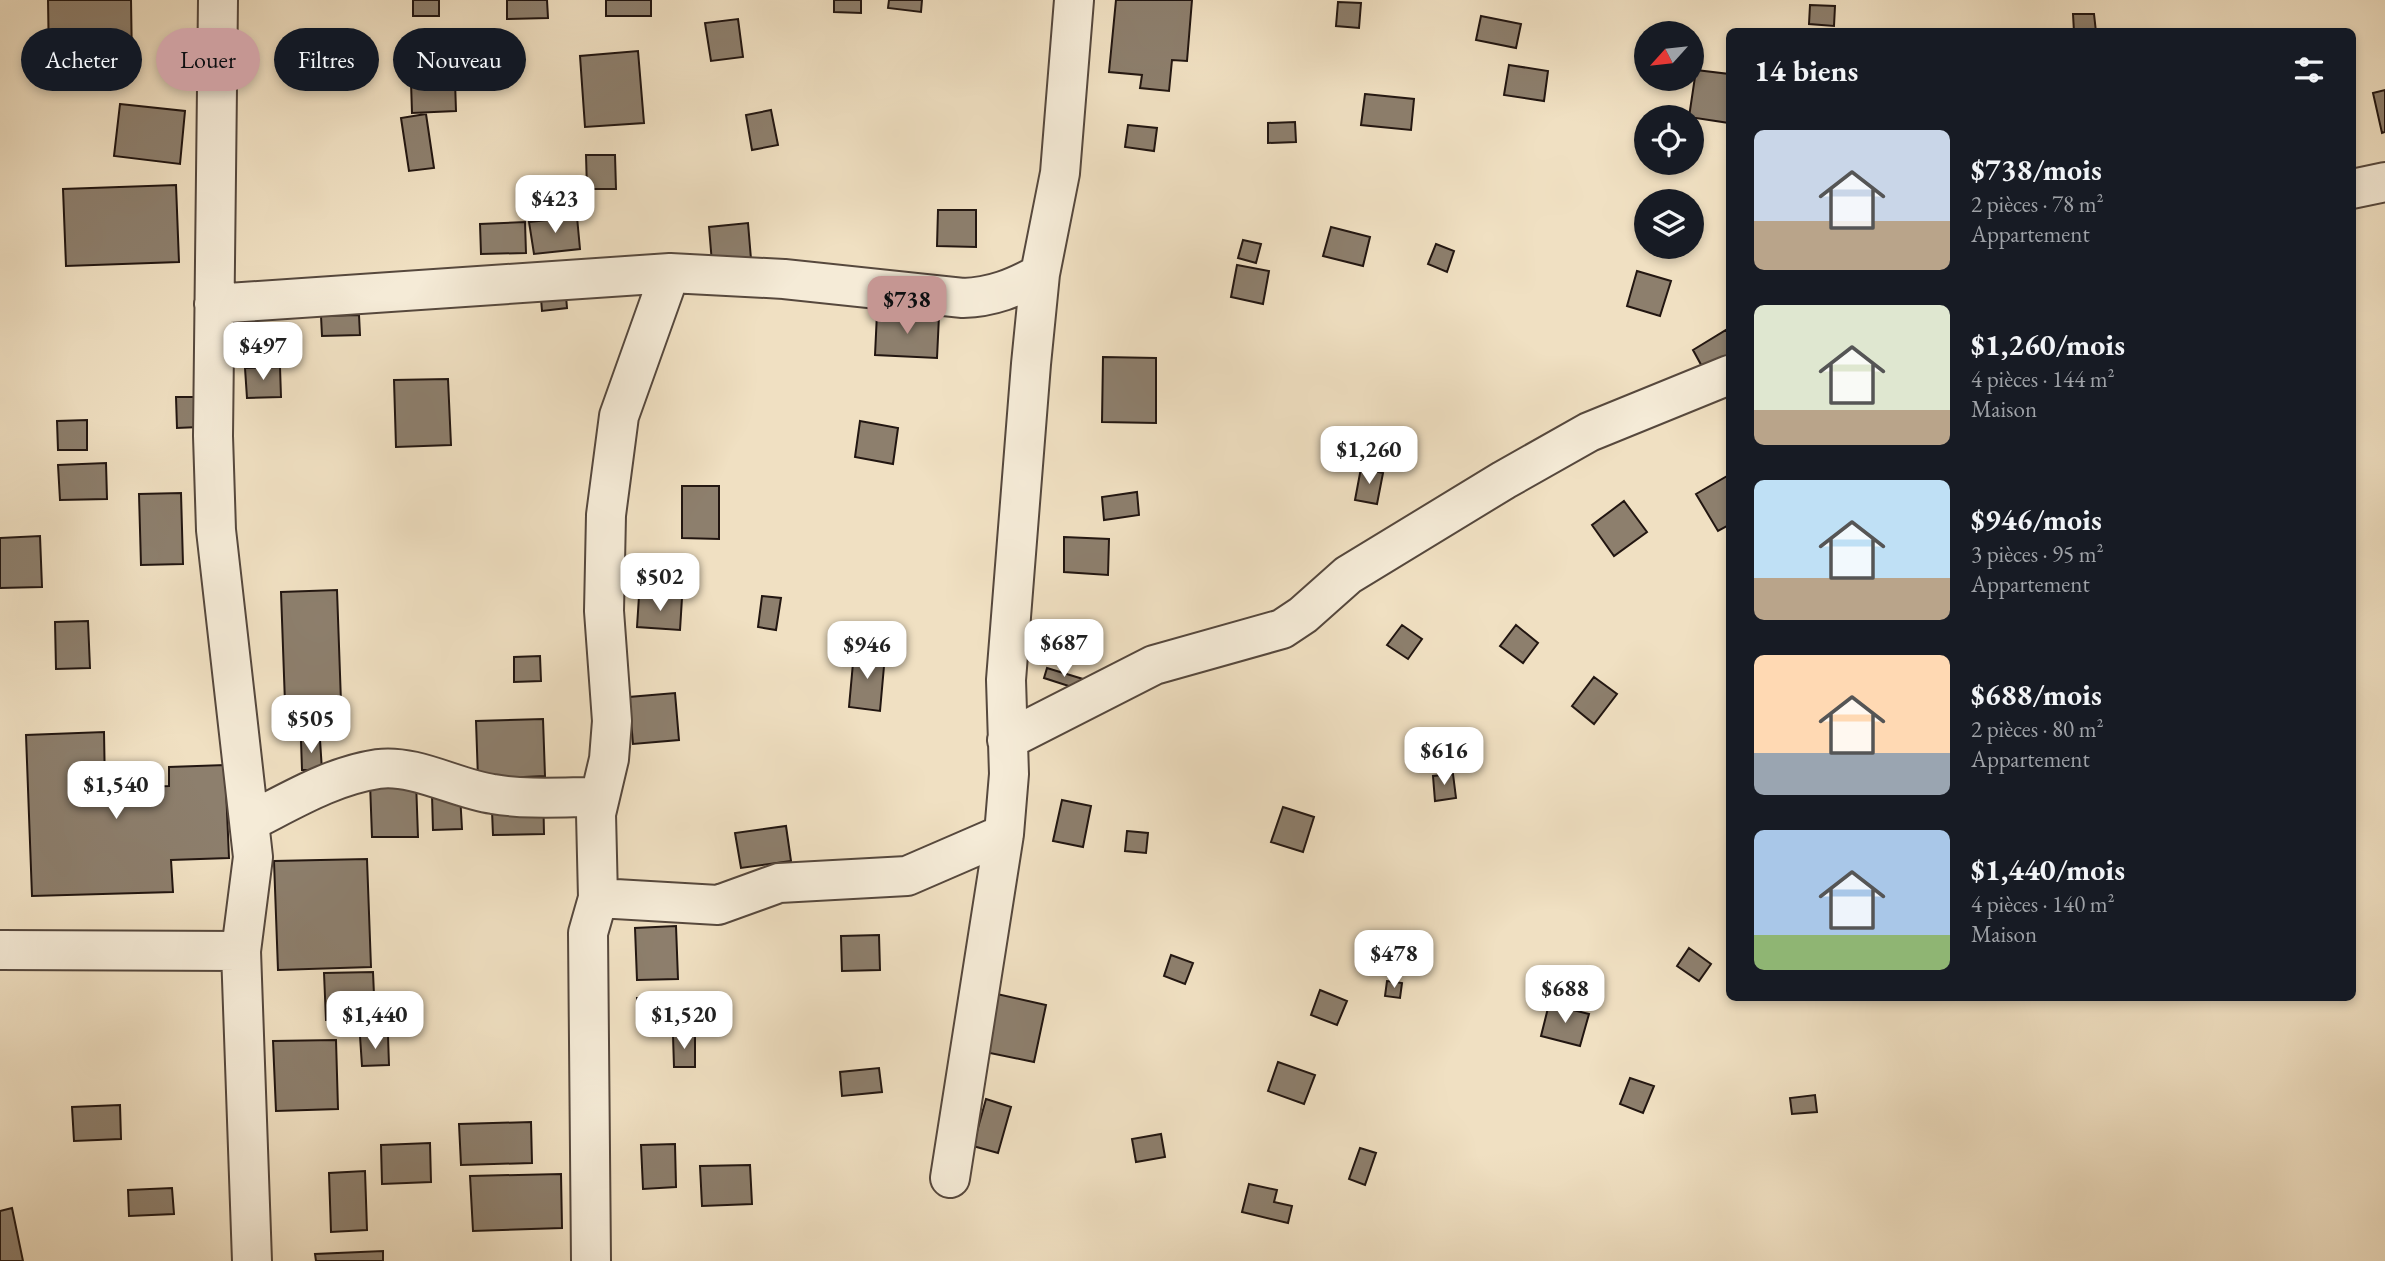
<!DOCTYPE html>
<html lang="fr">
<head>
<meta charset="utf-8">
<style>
  body { margin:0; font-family:"EB Garamond",serif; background:#20242c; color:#f1f3f6; height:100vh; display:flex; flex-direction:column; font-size:26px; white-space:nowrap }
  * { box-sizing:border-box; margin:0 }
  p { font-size:23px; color:#9ea1a6 }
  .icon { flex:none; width:38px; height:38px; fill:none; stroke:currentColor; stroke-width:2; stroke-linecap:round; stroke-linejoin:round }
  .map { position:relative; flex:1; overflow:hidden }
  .side { position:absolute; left:1726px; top:28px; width:630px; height:973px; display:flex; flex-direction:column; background:#171b24; border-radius:10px; box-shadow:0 4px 10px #0003 }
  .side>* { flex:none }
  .banner { position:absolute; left:21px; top:28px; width:665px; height:63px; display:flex; gap:14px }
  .needle { width:46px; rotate:243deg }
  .fabs { position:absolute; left:1634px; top:21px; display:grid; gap:14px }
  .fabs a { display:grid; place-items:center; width:70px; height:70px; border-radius:50%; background:#171b24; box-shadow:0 4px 10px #0003; font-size:35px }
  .price { position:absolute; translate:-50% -60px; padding:0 16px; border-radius:14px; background:#fff; color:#222; font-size:23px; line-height:46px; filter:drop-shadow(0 2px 4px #0008) }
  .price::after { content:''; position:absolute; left:50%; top:42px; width:21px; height:16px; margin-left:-10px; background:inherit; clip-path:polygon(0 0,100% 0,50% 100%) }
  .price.current { background:#c59692; color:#111 }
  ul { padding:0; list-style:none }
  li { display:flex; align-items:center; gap:21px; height:175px; padding:0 28px }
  li span { display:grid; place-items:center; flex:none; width:196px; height:140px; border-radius:10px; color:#555 }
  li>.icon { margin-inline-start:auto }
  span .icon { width:84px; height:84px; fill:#fffc; stroke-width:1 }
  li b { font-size:30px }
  h2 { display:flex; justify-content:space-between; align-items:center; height:84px; padding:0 28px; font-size:30px }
  .pill { padding:0 24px; border-radius:32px; background:#171b24; box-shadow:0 4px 10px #0003; font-size:24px; line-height:63px }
  .pill.current { background:#c59692; color:#111 }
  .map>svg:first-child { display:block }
</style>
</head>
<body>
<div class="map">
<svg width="2385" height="1261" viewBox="0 0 2385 1261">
  <rect width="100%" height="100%" fill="#f0e0c2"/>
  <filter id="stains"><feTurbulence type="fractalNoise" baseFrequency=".00286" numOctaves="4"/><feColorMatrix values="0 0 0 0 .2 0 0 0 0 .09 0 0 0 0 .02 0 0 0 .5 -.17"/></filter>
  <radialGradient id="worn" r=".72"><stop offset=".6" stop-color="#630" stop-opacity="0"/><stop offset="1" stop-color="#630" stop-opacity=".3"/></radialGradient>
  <!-- building -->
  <path fill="#8d7f6d" stroke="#221611" stroke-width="2" d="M48,0H131L132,63L49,64Z
    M413,0H439V16H413Z
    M507,0H547L548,18L507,19Z
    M606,0H651V16H606Z
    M834,0H861V13L834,12Z
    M889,0H922L921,12L888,8Z
    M1116,0H1192L1187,61L1172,60L1169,91L1140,88L1142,75L1109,72Z
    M1338,2L1361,3L1359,28L1336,26Z
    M1810,5L1835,6L1834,26L1809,24Z
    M2073,14H2094L2096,32H2074Z
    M1481,16L1521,24L1516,48L1476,40Z
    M738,19L743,57L711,61L705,23Z
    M638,51L644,123L585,127L580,56Z
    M1509,65L1548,71L1544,101L1504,95Z
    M1696,70L1729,74V123L1689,117Z
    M455,81L456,111L412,113L411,82Z
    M2385,90V132L2382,133L2373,93Z
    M1365,94L1414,99L1411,130L1361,125Z
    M120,104L185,111L180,164L114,156Z
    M771,110L778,145L752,150L746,115Z
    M426,114L434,168L409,171L401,118Z
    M1295,122L1296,142L1268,143V123Z
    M1128,125L1157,128L1154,151L1125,147Z
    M586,155H615L616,189H587Z
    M176,185L179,262L66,266L63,189Z
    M938,210H976V247L937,246Z
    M577,217L580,249L534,254L529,222Z
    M525,222L526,253L481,254L480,224Z
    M748,223L751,259L712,263L709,227Z
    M1331,227L1370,237L1363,266L1323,256Z
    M1243,240L1261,244L1256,263L1238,258Z
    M1436,244L1454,251L1447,272L1428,264Z
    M1237,265L1269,271L1263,304L1231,297Z
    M1637,271L1671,281L1660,316L1627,306Z
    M565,284L567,308L542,311L540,286Z
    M877,313L939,316L937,358L875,355Z
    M359,315L360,335L322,336L321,316Z
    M1726,330L1729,335V355L1704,370L1693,350Z
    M1103,357L1156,358V423L1102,422Z
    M280,367L281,397L247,398L245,368Z
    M448,379L451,445L396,447L394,380Z
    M176,397H198L199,427L177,428Z
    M87,420V450H58L57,421Z
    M860,421L898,428L893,464L855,457Z
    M106,463L107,499L60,500L58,465Z
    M1361,468L1383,473L1377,504L1355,500Z
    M1729,475V525L1718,531L1696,494Z
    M682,486H719V539L682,538Z
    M1137,492L1139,515L1104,520L1102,497Z
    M181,493L183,564L141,565L139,494Z
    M1624,501L1647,532L1614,556L1592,525Z
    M40,536L42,587L0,588V538Z
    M1064,537L1109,539L1108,575L1064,572Z
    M337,590L341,702L285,703L281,592Z
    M639,596L682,598L680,630L637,627Z
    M762,596L781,598L776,630L758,627Z
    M88,621L90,668L56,669L55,622Z
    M1402,625L1422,639L1408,659L1387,645Z
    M1516,625L1538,643L1523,663L1500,646Z
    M1054,637L1083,641L1081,658L1052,654Z
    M854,652L885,655L880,711L849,707Z
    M540,656L541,681L514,682V657Z
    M1047,668L1083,679L1081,690L1044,678Z
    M1594,677L1617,694L1594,724L1572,706Z
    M675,693L679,740L633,744L629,697Z
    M543,719L545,776L478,779L476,721Z
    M104,732L105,788L169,786V767L225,765L229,858L171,860L173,892L32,896L26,735Z
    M301,740H320L322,770H302Z
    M1453,774L1456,798L1435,801L1433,776Z
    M416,781L418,837H372L370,783Z
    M543,784L544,834L493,835L491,786Z
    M460,794L462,829L433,830L432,795Z
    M1062,800L1091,806L1083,847L1053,841Z
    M1283,807L1314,817L1303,852L1271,842Z
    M786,826L791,861L741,868L735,833Z
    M1127,831L1148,833L1146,853L1125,851Z
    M367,859L371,967L278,970L274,861Z
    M676,926L678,979L637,980L635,928Z
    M879,935L880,970L842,971L841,936Z
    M1689,948L1711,964L1699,981L1677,966Z
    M1171,955L1193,963L1185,984L1164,976Z
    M373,972L375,1018L326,1020L324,973Z
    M1387,981L1402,983L1400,998L1385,996Z
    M1320,990L1347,1001L1337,1025L1311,1015Z
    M997,994L1046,1005L1034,1062L985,1052Z
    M637,998H662L664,1026L638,1027Z
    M1549,1004L1589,1014L1580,1046L1541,1036Z
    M673,1035H695V1067H674Z
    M360,1036H388L389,1065L362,1066Z
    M336,1040L338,1109L276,1111L273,1041Z
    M1278,1062L1315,1075L1304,1104L1268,1091Z
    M879,1068L882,1092L842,1096L840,1072Z
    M1630,1078L1654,1086L1643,1113L1620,1104Z
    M1815,1095L1817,1112L1792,1114L1790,1098Z
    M986,1099L1011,1107L998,1153L973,1146Z
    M120,1105L121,1139L74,1141L72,1107Z
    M531,1122L532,1163L461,1165L459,1124Z
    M1161,1134L1165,1157L1136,1162L1132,1139Z
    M430,1143L431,1182L382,1184L381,1145Z
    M675,1144L676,1187L643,1189L641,1145Z
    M1360,1148L1376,1153L1365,1185L1349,1179Z
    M750,1165L752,1204L702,1206L700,1166Z
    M365,1171L367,1230L331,1232L329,1173Z
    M561,1174L562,1228L473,1231L470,1176Z
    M1249,1184L1277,1190L1274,1202L1292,1206L1288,1223L1242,1212Z
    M172,1188L174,1214L129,1216L128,1190Z
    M12,1208L23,1261H0V1211Z
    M383,1251V1261H316L315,1254Z"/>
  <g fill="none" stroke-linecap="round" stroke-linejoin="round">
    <defs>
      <path id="street" d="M218,0L213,436L216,530L253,857L241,951L252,1261
        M2352,189L2385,182
        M214,304L670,273L784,279L963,298C993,297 1014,288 1040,274
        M1007,740L1154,665L1282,629L1303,615L1348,575L1504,480L1589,432L1729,375
        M249,822C291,801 331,776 378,769C415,764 457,789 493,794C527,800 565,797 600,797
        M598,898L718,905L779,883L907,876L1004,834
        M0,950L241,951
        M950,1178L1004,834L1009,774L1006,680L1031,364L1040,274L1060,173L1074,0
        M591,1261L588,933L598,898L596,814L609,759L612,721L604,611L606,515L619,416L670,273"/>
    </defs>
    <!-- street casing -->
    <use href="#street" stroke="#56483d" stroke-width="42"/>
    <!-- street -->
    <use href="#street" stroke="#f5ebd7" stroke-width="38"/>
  </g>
  <rect width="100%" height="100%" filter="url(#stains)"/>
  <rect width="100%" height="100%" fill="url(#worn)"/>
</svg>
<div class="fabs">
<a><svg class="needle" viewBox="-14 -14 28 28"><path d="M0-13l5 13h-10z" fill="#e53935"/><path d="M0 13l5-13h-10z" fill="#9ea1a6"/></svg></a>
<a><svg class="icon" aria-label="locate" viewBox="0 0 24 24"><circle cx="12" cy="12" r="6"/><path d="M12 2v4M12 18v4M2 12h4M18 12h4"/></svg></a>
<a><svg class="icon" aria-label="layers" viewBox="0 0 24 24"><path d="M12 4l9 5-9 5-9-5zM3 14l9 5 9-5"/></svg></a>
</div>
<b class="price" style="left:555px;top:235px">$423</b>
<b class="price current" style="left:907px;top:336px">$738</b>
<b class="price" style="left:263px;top:382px">$497</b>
<b class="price" style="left:1369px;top:486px">$1,260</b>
<b class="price" style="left:660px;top:613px">$502</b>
<b class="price" style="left:1064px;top:679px">$687</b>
<b class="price" style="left:867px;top:681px">$946</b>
<b class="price" style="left:311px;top:755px">$505</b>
<b class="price" style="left:1444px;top:787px">$616</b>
<b class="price" style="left:116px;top:821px">$1,540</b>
<b class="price" style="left:1394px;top:990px">$478</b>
<b class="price" style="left:1565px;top:1025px">$688</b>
<b class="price" style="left:375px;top:1051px">$1,440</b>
<b class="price" style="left:684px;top:1051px">$1,520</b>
<div class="banner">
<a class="pill">Acheter</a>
<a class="pill current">Louer</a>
<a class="pill">Filtres</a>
<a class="pill">Nouveau</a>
</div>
<section class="side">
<h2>14 biens<svg class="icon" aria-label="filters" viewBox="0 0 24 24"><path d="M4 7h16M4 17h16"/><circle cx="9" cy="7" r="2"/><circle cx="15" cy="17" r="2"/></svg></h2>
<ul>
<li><span style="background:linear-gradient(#c9d6e8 65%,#b9a48a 0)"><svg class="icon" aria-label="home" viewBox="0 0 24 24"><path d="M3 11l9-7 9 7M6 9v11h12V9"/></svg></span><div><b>$738/mois</b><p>2 pièces · 78 m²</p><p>Appartement</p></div></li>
<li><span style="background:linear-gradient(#dfe7d0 75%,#b9a48a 0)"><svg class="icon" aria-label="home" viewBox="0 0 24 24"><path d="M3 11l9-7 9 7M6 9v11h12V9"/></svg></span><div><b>$1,260/mois</b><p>4 pièces · 144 m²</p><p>Maison</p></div></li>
<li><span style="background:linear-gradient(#bfe0f5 70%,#b9a48a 0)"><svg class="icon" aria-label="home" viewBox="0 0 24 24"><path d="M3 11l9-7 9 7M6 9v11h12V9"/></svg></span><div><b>$946/mois</b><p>3 pièces · 95 m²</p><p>Appartement</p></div></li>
<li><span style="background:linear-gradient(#ffd9b3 70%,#9aa5b1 0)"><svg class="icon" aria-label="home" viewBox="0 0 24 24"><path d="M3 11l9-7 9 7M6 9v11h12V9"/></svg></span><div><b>$688/mois</b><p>2 pièces · 80 m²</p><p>Appartement</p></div></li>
<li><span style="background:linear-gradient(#a9c7e8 75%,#8fb573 0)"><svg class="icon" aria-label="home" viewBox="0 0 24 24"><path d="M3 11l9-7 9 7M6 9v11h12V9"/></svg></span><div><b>$1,440/mois</b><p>4 pièces · 140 m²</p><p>Maison</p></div></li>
</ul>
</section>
</div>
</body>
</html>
